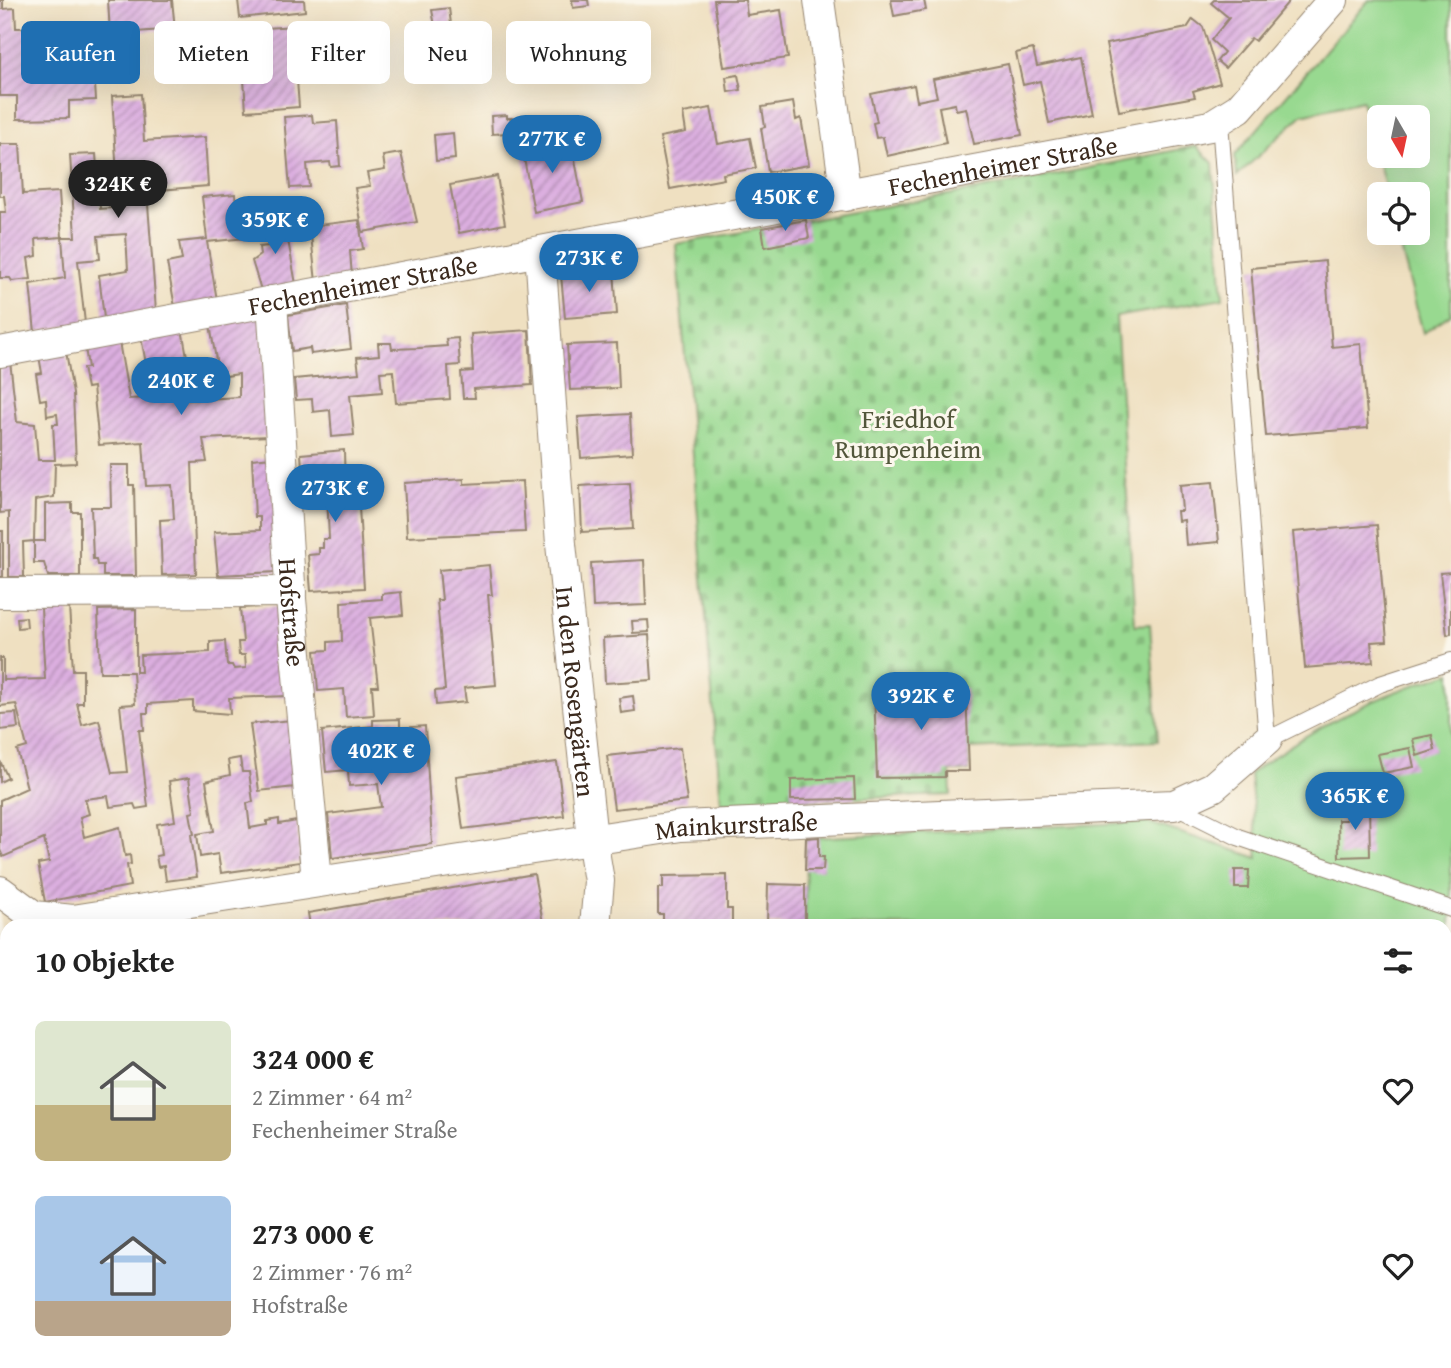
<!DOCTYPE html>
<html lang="de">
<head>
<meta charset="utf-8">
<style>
  body { margin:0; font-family:"Gentium Book Plus",serif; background:#f6f6f6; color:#222; height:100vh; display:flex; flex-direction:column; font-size:26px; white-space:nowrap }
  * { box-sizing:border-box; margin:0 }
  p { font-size:23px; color:#767676 }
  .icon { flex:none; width:38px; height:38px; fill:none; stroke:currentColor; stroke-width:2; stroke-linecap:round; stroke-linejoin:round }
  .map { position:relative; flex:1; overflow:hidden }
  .drawer { position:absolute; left:0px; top:919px; width:1452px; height:450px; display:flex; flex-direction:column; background:#fff; border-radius:21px 21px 0 0; box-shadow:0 7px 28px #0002 }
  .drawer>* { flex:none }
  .top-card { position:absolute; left:21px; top:21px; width:700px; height:63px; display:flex; gap:14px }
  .needle { width:46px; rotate:171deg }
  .tools { position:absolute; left:1367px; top:105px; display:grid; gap:14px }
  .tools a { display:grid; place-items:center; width:63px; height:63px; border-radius:10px; background:#fff; box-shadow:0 7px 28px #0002; font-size:35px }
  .price { position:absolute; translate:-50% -60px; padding:0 16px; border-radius:24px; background:#1f6fb2; color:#fff; font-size:23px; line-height:46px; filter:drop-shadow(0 2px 4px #0008) }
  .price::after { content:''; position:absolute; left:50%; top:42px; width:21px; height:16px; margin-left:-10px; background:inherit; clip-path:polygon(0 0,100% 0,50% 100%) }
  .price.selected { background:#222; color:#fff }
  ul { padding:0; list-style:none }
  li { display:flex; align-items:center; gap:21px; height:175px; padding:0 35px }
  li span { display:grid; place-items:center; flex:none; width:196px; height:140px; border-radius:10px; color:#555 }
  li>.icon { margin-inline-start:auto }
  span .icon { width:84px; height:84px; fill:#fffc; stroke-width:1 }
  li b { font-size:30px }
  h2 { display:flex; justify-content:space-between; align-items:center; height:84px; padding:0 35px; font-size:30px }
  .tag { padding:0 24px; border-radius:10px; background:#fff; box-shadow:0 7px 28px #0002; font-size:24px; line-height:63px }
  .tag.selected { background:#1f6fb2; color:#fff }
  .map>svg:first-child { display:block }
</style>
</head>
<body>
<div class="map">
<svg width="1451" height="1368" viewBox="0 0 1451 1368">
  <defs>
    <pattern id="cemetery-stones" width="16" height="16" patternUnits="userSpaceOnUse" patternTransform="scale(1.75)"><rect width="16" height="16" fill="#98d990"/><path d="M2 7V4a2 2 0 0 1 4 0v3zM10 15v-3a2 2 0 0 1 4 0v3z" fill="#84ba7c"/></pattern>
    <pattern id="building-hatch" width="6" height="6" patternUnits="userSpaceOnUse" patternTransform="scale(1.75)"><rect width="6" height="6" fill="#dcafe0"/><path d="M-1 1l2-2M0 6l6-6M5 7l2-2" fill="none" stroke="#b48fb5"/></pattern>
  </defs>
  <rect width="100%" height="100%" fill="#fbf7ec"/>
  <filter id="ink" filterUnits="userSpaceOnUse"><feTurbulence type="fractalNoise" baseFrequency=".0143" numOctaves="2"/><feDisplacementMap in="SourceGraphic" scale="14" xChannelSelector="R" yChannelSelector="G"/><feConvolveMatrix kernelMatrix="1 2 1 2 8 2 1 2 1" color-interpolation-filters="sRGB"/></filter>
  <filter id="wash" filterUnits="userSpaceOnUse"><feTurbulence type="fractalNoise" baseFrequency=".00686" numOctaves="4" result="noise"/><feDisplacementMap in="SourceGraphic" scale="28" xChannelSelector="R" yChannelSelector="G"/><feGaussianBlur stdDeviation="1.57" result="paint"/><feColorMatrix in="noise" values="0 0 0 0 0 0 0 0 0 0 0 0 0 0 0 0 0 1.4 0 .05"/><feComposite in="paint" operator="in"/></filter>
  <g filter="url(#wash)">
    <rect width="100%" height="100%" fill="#efe0c1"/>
    <!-- green -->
    <path fill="#98d990" stroke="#6a8257" stroke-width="2" fill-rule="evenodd" d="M1369,0H1451V314L1423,333L1397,233H1418V194H1387L1362,101L1302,115L1237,176L1235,155ZM1418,117V156H1379V117Z
      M1451,673V1368H1066V1362H1446V926H805L806,838L1147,822L1258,858L1250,774C1310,728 1378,694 1451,673Z"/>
    <!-- cemetery -->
    <path fill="url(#cemetery-stones)" stroke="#6a8257" stroke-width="2" d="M1196,146L1213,163L1223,298L1116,317L1135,625L1150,624L1158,741L968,749L969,771H950L951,795L721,803L676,244L1031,180Z"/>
    <g id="blocks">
      <!-- building -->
      <path fill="url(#building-hatch)" d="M0,0H3V9L15,8L16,28H32L33,72L94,69L96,100L69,101V118L17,119V96H0Z
        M108,0H172L175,29L110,34Z
        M238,0H304L305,11L240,18Z
        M572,0H588L589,6L573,8Z
        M714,0H745L747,15L781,10L788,58L724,67Z
        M891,0H924L926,10L894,16Z
        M1214,0H1288L1289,1L1255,41L1251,38L1225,68L1217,61L1224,52L1211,40L1229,18L1211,3Z
        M449,8L451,24L435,26L432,10Z
        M1193,19L1203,27L1220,83L1193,91L1195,97L1119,111L1106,44L1187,28Z
        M293,26L299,107L246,111L243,64L257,63L254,29Z
        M332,42L333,54L322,55L321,43Z
        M1033,49L1037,66L1081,57L1092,114L1049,123L1040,81L1023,85L1016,53Z
        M1008,64L1022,135L974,144L966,108L956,110L955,104L939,107L946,143L887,156L883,137L876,138L873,123L877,122L871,94L914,85L917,101L937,97L933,79Z
        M738,75L741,90L728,92L726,77Z
        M141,94L144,141L205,137L208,186L147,191L156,311L104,318L99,275L128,270L126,234L98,236L100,259L78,261L85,323L35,332L30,284L65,278L62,237H75L70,155L96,154L100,209L124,207L122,174L117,175L112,96Z
        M793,102L796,120L801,118L809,165L768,172L761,128L765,127L762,107Z
        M711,108L718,144L750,138L756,168L723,174L724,179L670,189L660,137L686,132L683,113Z
        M312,115L313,123L337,121L340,166L331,167L330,162L307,164L309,187L290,188L284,117Z
        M507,115V118H520L522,148L509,149L508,133L492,134L491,116Z
        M453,133L455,159L436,161L434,135Z
        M571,139L583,202L534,212L522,148Z
        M0,144H20L23,194L59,192L62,237L36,239L37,256L28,258L31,279L12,281L10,278H0V212H6L4,196H0Z
        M401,153L417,222L363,232L355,188L370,186L367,173L385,170L383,156Z
        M497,176L505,224L459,233L450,185Z
        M235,194L237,216L252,214L255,237L207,242L217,300L175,307L167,263L182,260L179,242L207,239L202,197Z
        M283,213L296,284L261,290L252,261L260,255L259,247L269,246L263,217Z
        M359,220L363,249L350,251L352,277L316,282L310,226Z
        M806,220L809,238L765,247L762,228Z
        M1325,261L1332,347L1361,344L1368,428L1266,436L1251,268Z
        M614,270L617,314L565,318L561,275Z
        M346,305L351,349L311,354L310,348L292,351L288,315Z
        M262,315L270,436L203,439L207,462L192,463L196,574L162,575L160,520L174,519L172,485L146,486L143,442L99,445L93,387L87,388L83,368H88L85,347L119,342L129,399L165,397L164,384L159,385L158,379L149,380L141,337L182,329L190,373L187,374L189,400L239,397V374L219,377L210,325Z
        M529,330L532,385L474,389L475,398H463L461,372L473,371L471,334Z
        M458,338L460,365L448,366L450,399L396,403L393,371L380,372L382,392L350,395L354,435L332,437L330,410L313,412L312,399L296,400L294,379L359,373L357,357L379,355L378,343H391L392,349L419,348L447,346L446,339Z
        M617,343L619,388L570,390L567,345Z
        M66,351L73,394L76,463L55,464L54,497L35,500L34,541L23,542L24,577H9V512L0,513V364L10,361L17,422L35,424L38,460H55L53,424H58L57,414L47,416L46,399L40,400L36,374L42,373L39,356Z
        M630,414L632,454L581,458L578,417Z
        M344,450L345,492L358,491L364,588L311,591L308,555L319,554V548H323V539H329L327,494L304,495L301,454Z
        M272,457L278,572L218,575L214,532L260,530V517H255L252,459Z
        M110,465H129V485H134L136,576H103V565H97L96,559H93L91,507H111Z
        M464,479V484L522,481L525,532L407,537L404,483Z
        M1213,482L1219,542L1186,545L1184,520L1178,521L1177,511H1182L1180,485Z
        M630,483L633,529L582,532L580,486Z
        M72,503V512H80V576H48L44,563H34V541H45V504Z
        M1377,525L1387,641L1371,642L1373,662L1305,668L1293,532Z
        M0,531H3V577H0Z
        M644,560L646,605L593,607L591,563Z
        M489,565L492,595H488L496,685L464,688L466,702L436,705L435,691L445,690L437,600H442L439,570Z
        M1451,572V634L1447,635L1440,573Z
        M401,592L403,615L370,618L378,686H372L374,715L346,717L344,689L318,691L315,651L328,650V642L342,641L341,602L382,599V594Z
        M69,606L73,670H83V703H77L82,725L99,720L112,773L127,772L120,705L135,704L133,672H100L98,610L136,609V672H141L140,655L210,652V642L225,641L227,665H232L234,669L246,668L245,655H239L238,642H243L240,608L282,606L289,696L229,698L230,714L193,711V701L148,704V713H143L144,730H139L148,807L136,809L134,804L110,807L108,796L93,798L85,799L89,814L80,817L84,837L120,827L125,856L130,855L131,864L127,865L130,886L45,902L38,864L49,862L44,839L3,857L0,850V800L27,788L17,750L27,747L16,704L0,706V658H3V680L45,679L41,608Z
        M26,617L27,627L18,628L17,618Z
        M648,620L649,632L633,633L632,621Z
        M649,635L652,680L605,683L603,638Z
        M966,688L969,771H945V777L877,778L874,690Z
        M633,696L635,711L621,713L619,698Z
        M16,713L18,728L0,730V714Z
        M400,719V728L425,726L432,844L332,858L328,814L381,807L378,784L349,786L348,770L326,772L322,731L373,726V720Z
        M292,720L295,787L259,791L250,724Z
        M1432,735L1435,750L1417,756L1413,739Z
        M680,748L687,801L614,809L607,756Z
        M1410,748L1414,767L1383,773L1378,754Z
        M240,758L242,772H249L253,802L247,803L250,828L267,825V821L279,819V824L297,821L300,862L221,873L218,854L200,857L197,834L214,831L206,781L230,775L228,760Z
        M0,761L8,778L0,782Z
        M557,762L564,816L463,829L456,776Z
        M189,778L194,812L190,813L194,834L191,835L197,877L166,881L164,866L158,867L156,856L161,855L157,824L175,821L169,781Z
        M854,778L855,799L791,800V780Z
        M1369,804L1370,856L1339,857L1338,820H1346L1345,809H1352V805Z
        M819,837V857H824L823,870H805L806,838Z
        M1235,870H1249L1248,888H1235Z
        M534,874L543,923L525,926H310L308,913Z
        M727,875V909H732V926H663V914H658V888H663V876Z
        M768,884L805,885V926L767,924Z
        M0,941H7V1336H0Z
        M1451,1039V1061H1446V1040Z
        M90,1362H318V1368H90Z
        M342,1362H539L538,1368H342Z
        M579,1362H653L652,1368H578Z"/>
    </g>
  </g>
  <g filter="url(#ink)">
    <use href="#blocks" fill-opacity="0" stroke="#958570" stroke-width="2"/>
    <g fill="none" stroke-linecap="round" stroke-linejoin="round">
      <defs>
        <path id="lane" d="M1220,122L1267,740L1380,684L1451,661
          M1174,805L1238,837L1451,909"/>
        <g id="street">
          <path d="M819,0L846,196"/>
          <path id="s1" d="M540,252L561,544L592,839L599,881L595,926"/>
          <path id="s2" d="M272,301L291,599L317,881"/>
          <path id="s3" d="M0,352L1210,126L1239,108L1333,0"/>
          <path d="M0,593L291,592"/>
          <path id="s4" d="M0,891L34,916L73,920L681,826L1174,805L1213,787L1267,740"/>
          <path d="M556,1368V1362"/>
          <path d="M943,1368L944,1362"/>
        </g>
      </defs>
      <!-- lane casing -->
      <use href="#lane" stroke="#958570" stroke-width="18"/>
      <!-- street casing -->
      <use href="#street" stroke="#958570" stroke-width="32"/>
      <!-- lane -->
      <use href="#lane" stroke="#fff" stroke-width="16"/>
      <!-- street -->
      <use href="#street" stroke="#fff" stroke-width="30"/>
    </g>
  </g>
  <g text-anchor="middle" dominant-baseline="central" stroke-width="6" stroke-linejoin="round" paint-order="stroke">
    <!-- street labels -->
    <g font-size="26" fill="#3b2a1e" stroke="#fbf7ec">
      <text stroke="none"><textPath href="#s3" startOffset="1020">Fechenheimer Straße</textPath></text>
      <text stroke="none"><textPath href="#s3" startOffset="369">Fechenheimer Straße</textPath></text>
      <text stroke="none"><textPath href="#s2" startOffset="312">Hofstraße</textPath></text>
      <text stroke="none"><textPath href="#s1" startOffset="441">In den Rosengärten</textPath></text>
      <text stroke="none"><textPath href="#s4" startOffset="752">Mainkurstraße</textPath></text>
    </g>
    <!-- park labels -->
    <g font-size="26" fill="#52563a" stroke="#fbf7ec">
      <text x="908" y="418">Friedhof<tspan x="908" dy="30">Rumpenheim</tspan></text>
    </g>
  </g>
</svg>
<div class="tools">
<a><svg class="needle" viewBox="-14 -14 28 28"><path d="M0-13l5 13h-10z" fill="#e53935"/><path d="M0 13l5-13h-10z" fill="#767676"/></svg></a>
<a><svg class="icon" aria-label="locate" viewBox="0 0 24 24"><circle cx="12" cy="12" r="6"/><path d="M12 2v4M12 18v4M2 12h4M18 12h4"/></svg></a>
</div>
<b class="price" style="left:552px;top:175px">277K €</b>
<b class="price selected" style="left:118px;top:220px">324K €</b>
<b class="price" style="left:785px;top:233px">450K €</b>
<b class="price" style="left:275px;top:256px">359K €</b>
<b class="price" style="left:589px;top:294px">273K €</b>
<b class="price" style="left:181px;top:417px">240K €</b>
<b class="price" style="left:335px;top:524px">273K €</b>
<b class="price" style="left:921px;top:732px">392K €</b>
<b class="price" style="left:381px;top:787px">402K €</b>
<b class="price" style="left:1355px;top:832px">365K €</b>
<div class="top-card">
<a class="tag selected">Kaufen</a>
<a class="tag">Mieten</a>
<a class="tag">Filter</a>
<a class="tag">Neu</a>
<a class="tag">Wohnung</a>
</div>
<section class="drawer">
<h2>10 Objekte<svg class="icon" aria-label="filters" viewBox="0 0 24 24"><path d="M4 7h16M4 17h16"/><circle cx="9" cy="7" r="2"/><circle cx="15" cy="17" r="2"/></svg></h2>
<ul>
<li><span style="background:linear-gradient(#dfe7d0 60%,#c2b280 0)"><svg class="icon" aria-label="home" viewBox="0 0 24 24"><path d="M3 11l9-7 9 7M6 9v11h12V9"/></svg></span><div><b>324 000 €</b><p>2 Zimmer · 64 m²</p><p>Fechenheimer Straße</p></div><svg class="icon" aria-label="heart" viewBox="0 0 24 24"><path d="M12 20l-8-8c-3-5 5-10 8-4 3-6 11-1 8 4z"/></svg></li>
<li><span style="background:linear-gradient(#a9c7e8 75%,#b9a48a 0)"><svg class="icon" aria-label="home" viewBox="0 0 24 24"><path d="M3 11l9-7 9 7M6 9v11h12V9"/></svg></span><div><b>273 000 €</b><p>2 Zimmer · 76 m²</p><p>Hofstraße</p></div><svg class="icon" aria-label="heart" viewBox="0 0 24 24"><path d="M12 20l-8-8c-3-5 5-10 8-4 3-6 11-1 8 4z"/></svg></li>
</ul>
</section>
</div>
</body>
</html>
